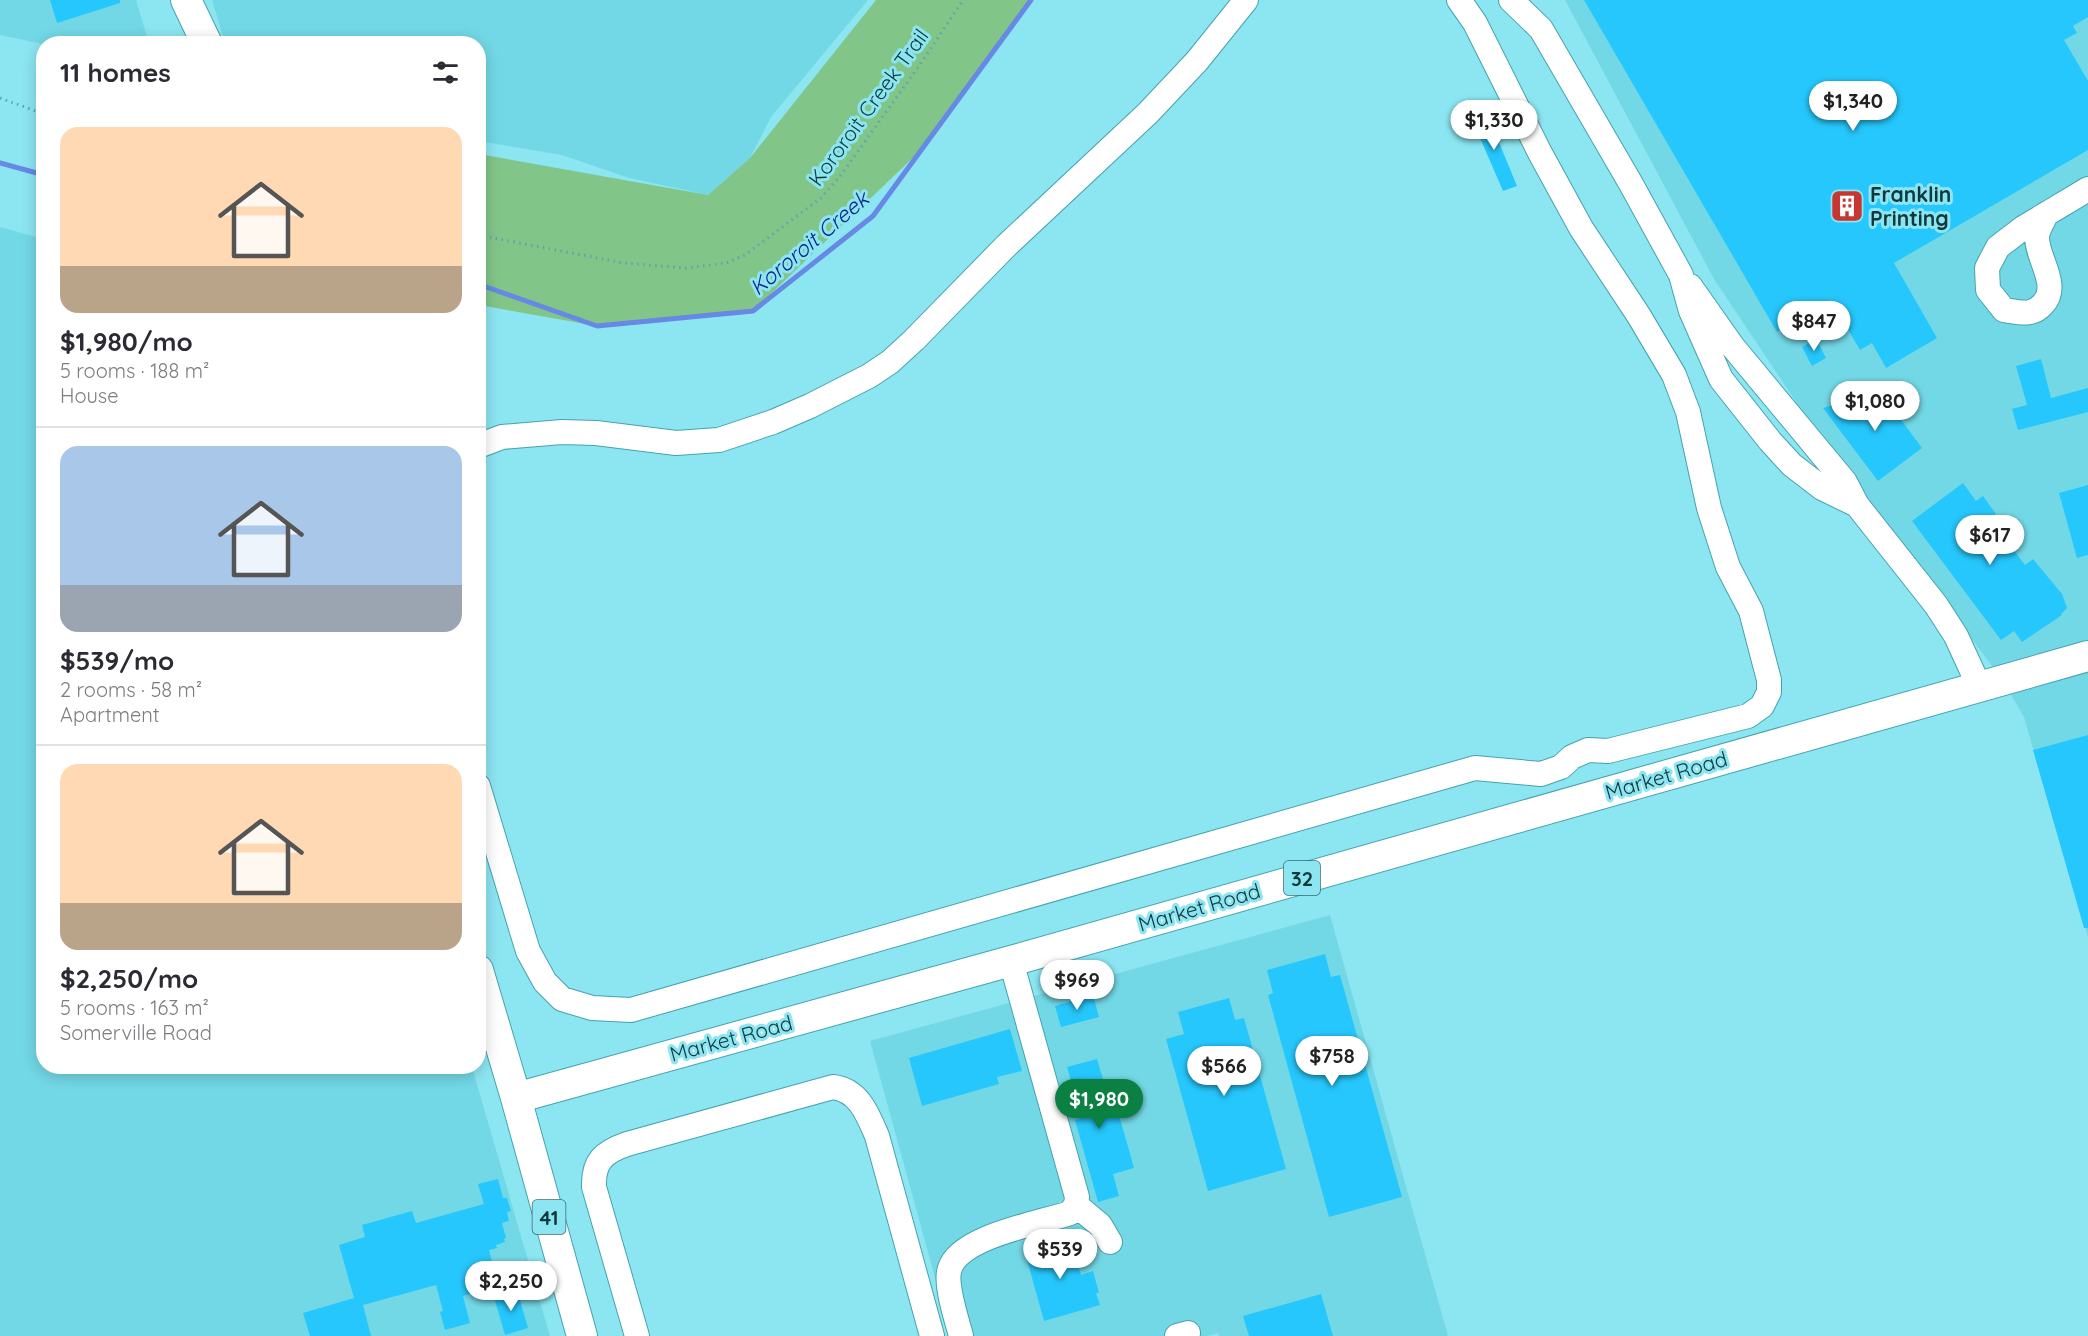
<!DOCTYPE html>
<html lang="en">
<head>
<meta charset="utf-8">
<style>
  body { margin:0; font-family:Quicksand,sans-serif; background:#f7f7f7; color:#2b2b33; height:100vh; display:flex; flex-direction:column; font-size:22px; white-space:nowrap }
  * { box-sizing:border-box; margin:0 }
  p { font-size:20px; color:#7c7c81 }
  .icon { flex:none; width:33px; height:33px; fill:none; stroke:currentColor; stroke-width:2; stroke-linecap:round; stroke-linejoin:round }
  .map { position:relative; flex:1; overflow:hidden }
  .panel { position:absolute; left:36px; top:36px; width:450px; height:1038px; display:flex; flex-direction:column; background:#fff; border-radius:24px; box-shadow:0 3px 15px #0003 }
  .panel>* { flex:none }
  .price { position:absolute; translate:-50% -51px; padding:0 14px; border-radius:21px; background:#fff; color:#222; font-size:20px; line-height:39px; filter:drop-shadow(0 2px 3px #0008) }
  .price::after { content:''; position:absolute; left:50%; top:36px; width:18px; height:14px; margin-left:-9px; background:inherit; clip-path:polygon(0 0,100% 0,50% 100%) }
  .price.active { background:#0b8043; color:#fff }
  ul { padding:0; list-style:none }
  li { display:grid; align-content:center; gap:12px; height:318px; padding:0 24px }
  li+li { border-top:2px solid #e1e1e2 }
  li span { display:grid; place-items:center; height:186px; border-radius:18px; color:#555 }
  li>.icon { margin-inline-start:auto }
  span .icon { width:108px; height:108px; fill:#fffc; stroke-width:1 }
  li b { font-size:26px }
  h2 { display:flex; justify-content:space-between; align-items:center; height:72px; padding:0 24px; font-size:26px }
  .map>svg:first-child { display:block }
</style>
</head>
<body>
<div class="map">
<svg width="2088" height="1336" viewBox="0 0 2088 1336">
  <rect width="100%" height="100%" fill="#8ce6f2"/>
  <!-- built -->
  <path fill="#73d8e6" d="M0,0H136L149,43L43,44L0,35Z
    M212,0H868L771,117L750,158L708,195L629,178L562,155L479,141L478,44L225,43Z
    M1565,0H2088V937L2024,717L1999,675L1822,441L1714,279Z
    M0,227L43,239L44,1066L472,1067L550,1336H0Z
    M1330,915L1448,1336H1219L1218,1333L1208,1336H951L870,1041Z"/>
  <!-- green -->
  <path fill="#82c589" d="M876,0H1029L922,149L753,311L597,326L479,305V154L708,195L750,158Z"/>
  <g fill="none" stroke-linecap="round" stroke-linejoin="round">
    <!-- stream -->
    <path stroke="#6789e5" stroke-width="5" d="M0,163L44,175
      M478,284L597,326L753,311L873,216L1031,0"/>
  </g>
  <!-- building -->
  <path fill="#26c7fc" d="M50,0H120V3L57,23Z
    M1584,0H2088V17L2073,26L2077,33L2064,40L2088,81V150L1894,263L1937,338L1886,368L1872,343L1860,350L1831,300L1777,332Z
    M1486,111L1517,186L1503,191L1471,117Z
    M1816,339L1826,358L1812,366L1802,347Z
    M2041,359L2051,398L2088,388V412L2018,430L2012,409L2027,405L2016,366Z
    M1876,386L1922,448L1878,481L1823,408L1864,396Z
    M1963,483L1976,501L1983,496L1996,514L1990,519L2025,565L2033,559L2062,594L2067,608L2061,614L2062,615L2022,642L2014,631L2001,640L1912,521Z
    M2088,485V555L2077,558L2059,493Z
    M2088,735V928H2084L2033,750Z
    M1325,954L1331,977L1340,975L1402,1197L1329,1217L1268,995L1273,993L1267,970Z
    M1093,995L1099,1017L1061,1027L1055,1006Z
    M1229,998L1235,1020L1244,1018L1286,1169L1208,1191L1166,1039L1184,1034L1178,1012Z
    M1010,1029L1022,1071L997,1077L999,1084L922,1106L909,1058Z
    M1097,1059L1112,1110L1117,1108L1134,1168L1113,1174L1119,1196L1098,1202L1075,1120L1082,1118L1067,1067Z
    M498,1179L503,1198H507L511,1211L507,1212L509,1221L502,1223L506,1238L504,1239L505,1242L496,1245L497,1248L489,1250L494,1269L488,1270L493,1287L463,1296L470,1323L445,1330L440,1312L443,1311L436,1285L363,1305L371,1336H310L303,1313L354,1298L339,1245L365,1237L362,1225L412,1211L416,1223L484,1204L478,1184Z
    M1070,1236L1081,1275L1093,1271L1099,1293H1096L1100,1305L1044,1321L1024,1249Z
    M517,1290L528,1328L505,1335L494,1297Z
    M1321,1294L1333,1336H1249L1243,1316Z"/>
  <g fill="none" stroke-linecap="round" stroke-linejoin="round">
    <defs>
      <path id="minor" d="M1511,0L1541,29L1631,184L1681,275L1691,311L1721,379L1770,441L1792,465L1822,488L1857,505L1936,605L1956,636L1979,686
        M2046,214C2044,220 2038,229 2037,236C2036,258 2061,285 2043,304C2032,317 2019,312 2004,310L1988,290L1987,268L1998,247L2023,228L2088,189
        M1690,286L1733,347L1845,482L1857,505
        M478,446L502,437L562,432L596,433L676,443L719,440L773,422L810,406L869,376L890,362L914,340L1007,245L1148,113L1197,61L1246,0
        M478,786L528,951L545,982L562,999L592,1008L631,1010L1475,768L1541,774L1561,767L1572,757L1588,750L1608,751L1748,716L1762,706L1769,692V680L1751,611L1728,567L1709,508L1688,412L1674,375L1639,316L1581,228L1540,153L1475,23L1459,0
        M1076,1205L1100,1225L1110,1242
        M637,1336L594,1187C593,1161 604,1152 627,1144L833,1087C859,1090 868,1115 877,1136L932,1336
        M961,1336C957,1320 944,1283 950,1268C961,1236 1040,1223 1070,1213L1076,1205L1077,1197L1011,961
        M1177,1336L1188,1333"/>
      <path id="major" d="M186,0L207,44
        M478,970L516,1098L582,1336
        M516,1098L1011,961L2088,656"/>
    </defs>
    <!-- minor casing -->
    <use href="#minor" stroke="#46a2ae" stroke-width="26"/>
    <!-- major casing -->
    <use href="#major" stroke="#46a2ae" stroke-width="32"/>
    <!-- path -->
    <path stroke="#5ea5ae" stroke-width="3" stroke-dasharray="1.5 4.5" stroke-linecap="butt" d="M0,98L44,114
      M478,235L624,263L686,268L726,263L745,255L821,198L841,175L919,66L963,0"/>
    <!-- minor -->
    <use href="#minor" stroke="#fff" stroke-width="24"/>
    <!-- major -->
    <use href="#major" stroke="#fff" stroke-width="30"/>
  </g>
  <!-- icons -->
  <defs>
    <symbol id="building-square" viewBox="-11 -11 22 22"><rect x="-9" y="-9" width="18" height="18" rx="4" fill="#c63733" stroke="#8ce6f2"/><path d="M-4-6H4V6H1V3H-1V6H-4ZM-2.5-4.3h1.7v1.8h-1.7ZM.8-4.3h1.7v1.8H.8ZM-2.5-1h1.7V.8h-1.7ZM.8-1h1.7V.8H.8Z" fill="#fff"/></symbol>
  </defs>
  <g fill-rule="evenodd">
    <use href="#building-square" x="1828" y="187" width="38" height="38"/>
  </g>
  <g text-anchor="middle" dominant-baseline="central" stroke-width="6" stroke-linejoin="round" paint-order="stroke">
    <!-- shield labels -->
    <g fill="#8ce6f2" stroke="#366c73" stroke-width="1.5">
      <rect x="1284" y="861" width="36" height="34" rx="4.5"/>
      <rect x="532.5" y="1200" width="33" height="34" rx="4.5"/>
    </g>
    <g font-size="20" font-weight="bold" fill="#11383d">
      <text x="1302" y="878">32</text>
      <text x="549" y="1217">41</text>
    </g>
    <!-- street labels -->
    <g font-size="21" fill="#11383d" stroke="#8ce6f2">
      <text transform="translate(868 107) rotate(-54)">Kororoit Creek Trail</text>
      <text transform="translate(1666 775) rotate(-16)">Market Road</text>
      <text transform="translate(1199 907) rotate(-16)">Market Road</text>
      <text transform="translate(731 1038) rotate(-15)">Market Road</text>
    </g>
    <!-- poi labels -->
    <g font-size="21" font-weight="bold" fill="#11383d" stroke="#8ce6f2" text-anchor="start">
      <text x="1870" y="194">Franklin<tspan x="1870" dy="24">Printing</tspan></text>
    </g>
    <!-- water labels -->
    <g font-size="22" font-style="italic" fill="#10218b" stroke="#8ce6f2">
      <text transform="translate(809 243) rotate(-40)">Kororoit Creek</text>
    </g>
  </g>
</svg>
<b class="price" style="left:1853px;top:132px">$1,340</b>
<b class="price" style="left:1494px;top:151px">$1,330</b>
<b class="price" style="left:1814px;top:352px">$847</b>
<b class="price" style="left:1875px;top:432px">$1,080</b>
<b class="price" style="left:1990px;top:566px">$617</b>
<b class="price" style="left:1077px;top:1011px">$969</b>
<b class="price" style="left:1332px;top:1087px">$758</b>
<b class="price" style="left:1224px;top:1097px">$566</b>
<b class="price active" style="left:1099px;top:1130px">$1,980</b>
<b class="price" style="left:1060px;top:1280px">$539</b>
<b class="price" style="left:511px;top:1312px">$2,250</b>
<section class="panel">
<h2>11 homes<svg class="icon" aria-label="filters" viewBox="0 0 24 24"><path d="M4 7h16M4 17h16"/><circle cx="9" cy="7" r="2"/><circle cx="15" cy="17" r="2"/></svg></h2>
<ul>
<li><span style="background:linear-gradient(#ffd9b3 75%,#b9a48a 0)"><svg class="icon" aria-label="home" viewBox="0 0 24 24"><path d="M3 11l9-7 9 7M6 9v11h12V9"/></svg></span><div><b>$1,980/mo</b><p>5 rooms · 188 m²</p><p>House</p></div></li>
<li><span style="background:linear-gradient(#a9c7e8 75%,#9aa5b1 0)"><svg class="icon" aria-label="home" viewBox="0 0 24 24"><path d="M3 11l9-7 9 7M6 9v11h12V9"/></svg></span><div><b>$539/mo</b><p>2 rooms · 58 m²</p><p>Apartment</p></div></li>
<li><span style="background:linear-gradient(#ffd9b3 75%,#b9a48a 0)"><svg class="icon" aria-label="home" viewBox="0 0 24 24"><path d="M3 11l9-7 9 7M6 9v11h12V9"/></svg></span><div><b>$2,250/mo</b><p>5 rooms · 163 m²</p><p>Somerville Road</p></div></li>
</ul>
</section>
</div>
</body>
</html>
